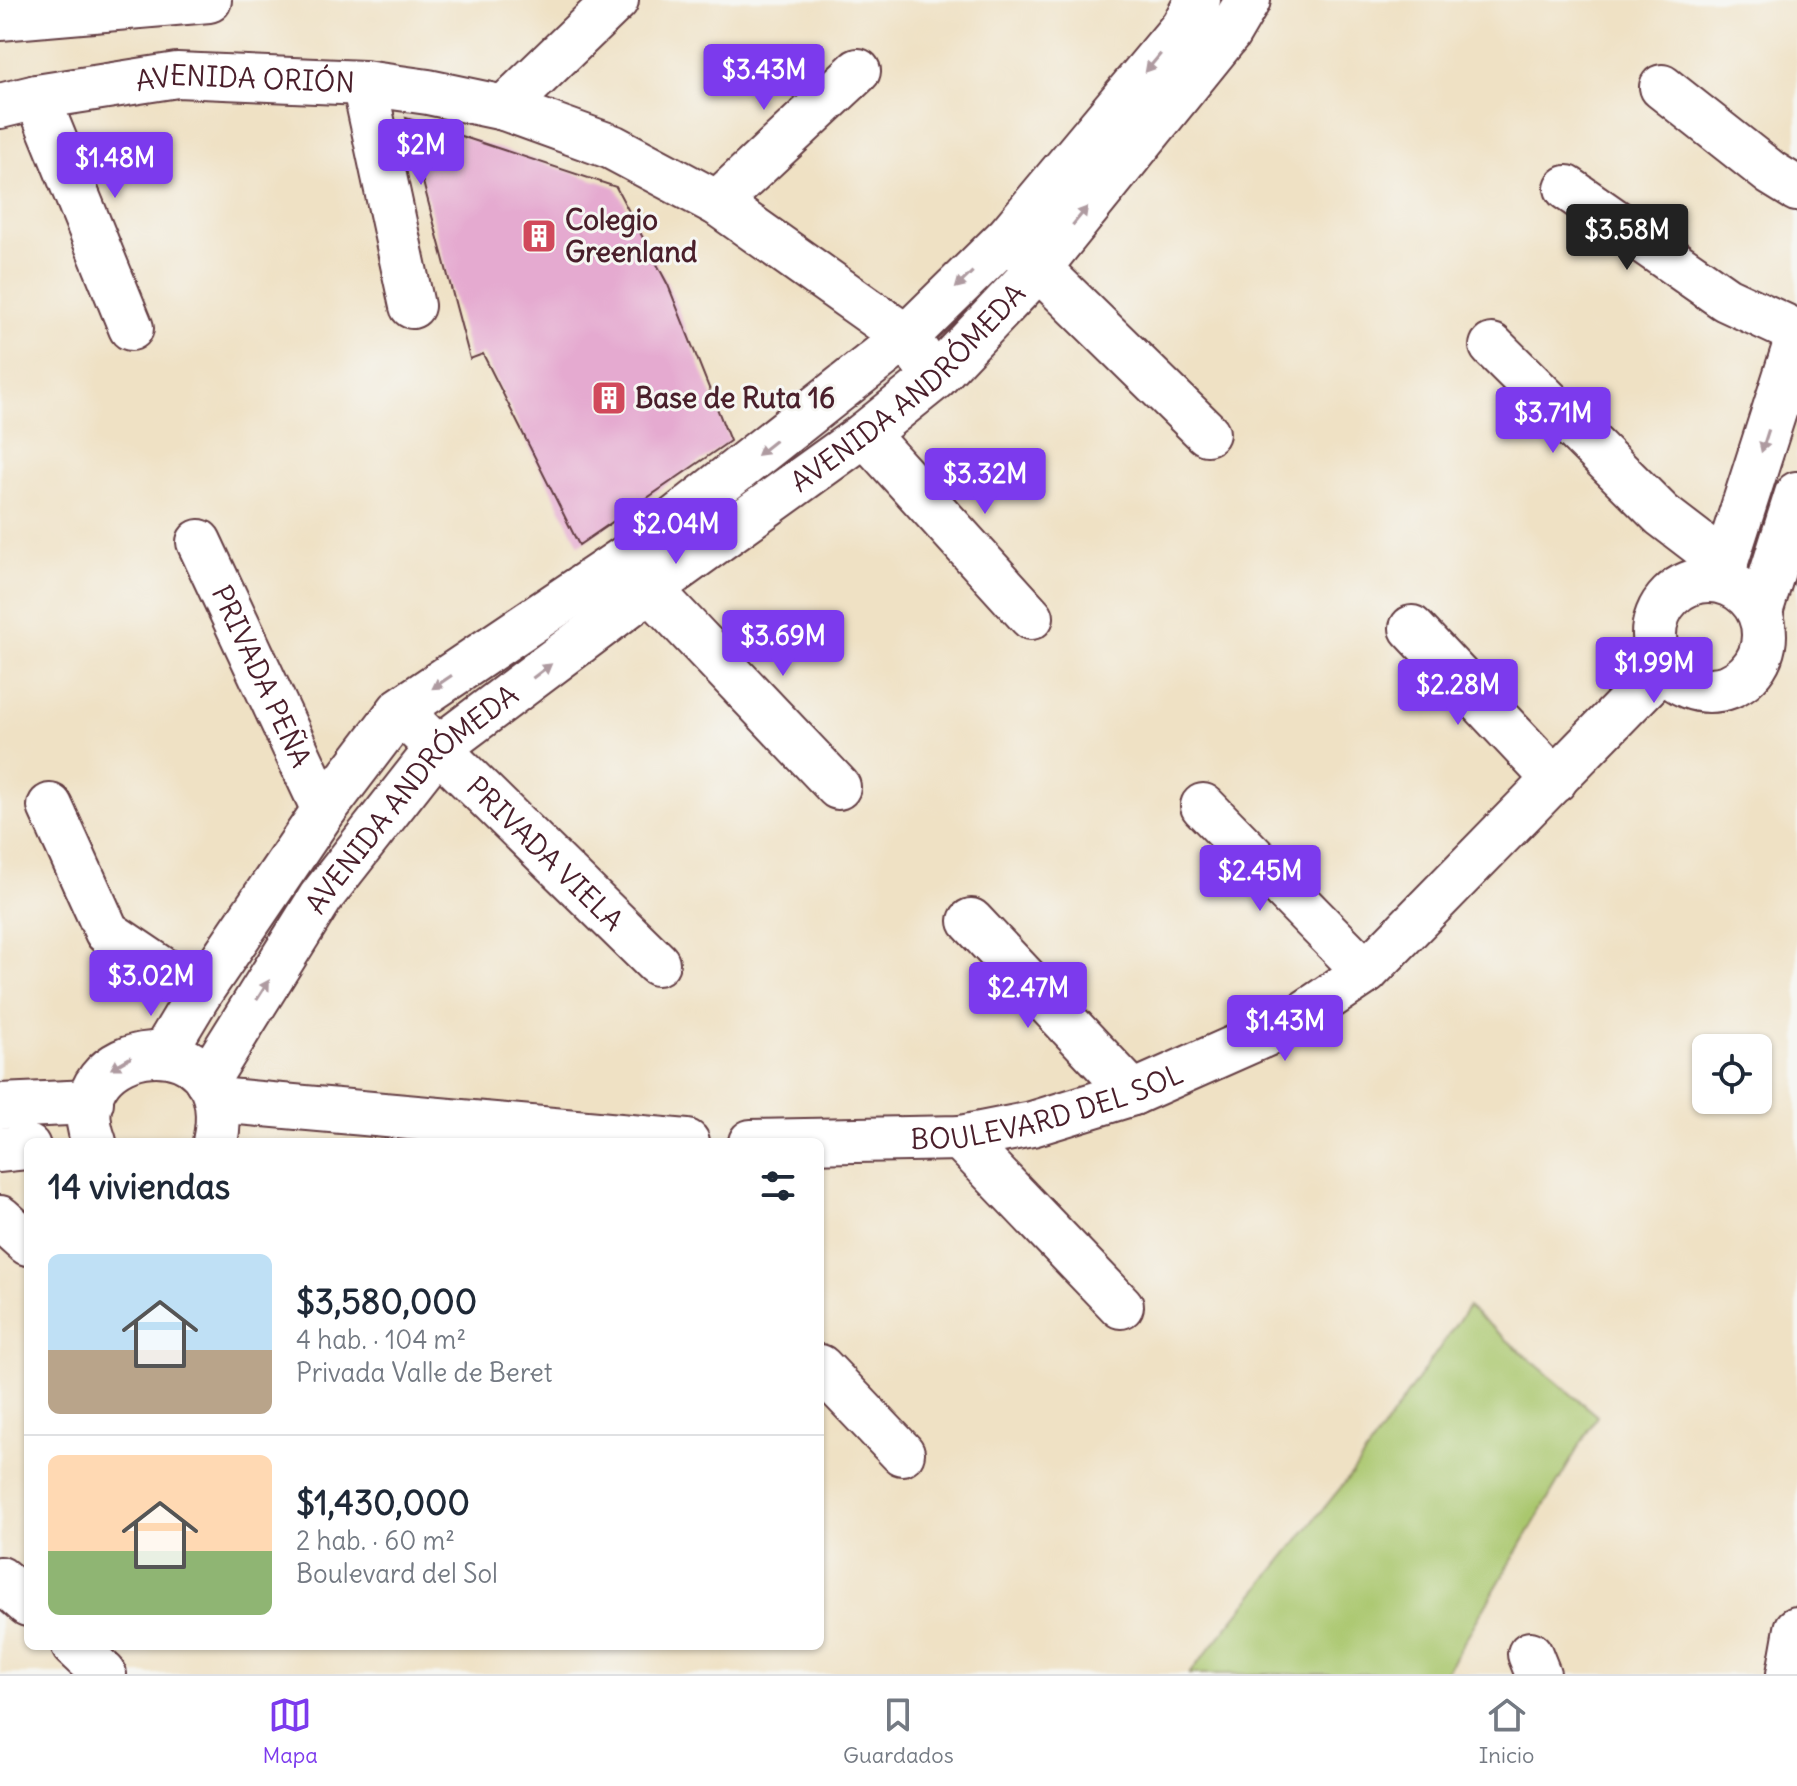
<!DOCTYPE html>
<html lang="es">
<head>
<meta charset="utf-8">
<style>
  body { margin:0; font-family:Delius,sans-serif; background:#f6f6f7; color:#1f2937; height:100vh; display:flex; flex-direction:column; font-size:30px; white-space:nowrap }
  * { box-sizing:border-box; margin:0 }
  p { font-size:26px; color:#747a83 }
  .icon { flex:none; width:44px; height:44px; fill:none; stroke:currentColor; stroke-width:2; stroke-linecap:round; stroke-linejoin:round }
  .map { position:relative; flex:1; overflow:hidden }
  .drawer { position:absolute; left:24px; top:1138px; width:800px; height:512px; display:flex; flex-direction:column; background:#fff; border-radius:12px; box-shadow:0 2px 6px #0004 }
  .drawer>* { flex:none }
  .buttons { position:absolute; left:1692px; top:1034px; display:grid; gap:16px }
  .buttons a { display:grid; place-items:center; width:80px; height:80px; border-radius:12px; background:#fff; box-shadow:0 2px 6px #0004; font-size:40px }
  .price { position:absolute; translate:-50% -68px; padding:0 18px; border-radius:8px; background:#7c3aed; color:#fff; font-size:26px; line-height:52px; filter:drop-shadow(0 2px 4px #0008) }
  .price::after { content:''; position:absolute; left:50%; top:48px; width:24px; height:18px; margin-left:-12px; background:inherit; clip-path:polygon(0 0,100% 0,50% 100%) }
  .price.on { background:#222; color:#fff }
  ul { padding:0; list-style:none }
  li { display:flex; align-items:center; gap:24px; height:200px; padding:0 24px }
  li+li { border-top:2px solid #e0e1e3 }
  li span { display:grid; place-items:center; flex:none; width:224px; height:160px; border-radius:12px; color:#555 }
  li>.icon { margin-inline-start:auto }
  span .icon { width:96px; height:96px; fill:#fffc; stroke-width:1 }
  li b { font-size:34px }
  h2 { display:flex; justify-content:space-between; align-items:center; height:96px; padding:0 24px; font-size:34px }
  .dock { display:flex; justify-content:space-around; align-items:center; height:112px; border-top:2px solid #e0e1e3; background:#fff; font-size:22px; color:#747a83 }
  .dock a { display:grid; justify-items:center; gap:4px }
  .dock .on { color:#7c3aed }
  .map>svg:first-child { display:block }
</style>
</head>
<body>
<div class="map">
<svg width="1797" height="1674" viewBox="0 0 1797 1674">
  <rect width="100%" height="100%" fill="#f6f6f2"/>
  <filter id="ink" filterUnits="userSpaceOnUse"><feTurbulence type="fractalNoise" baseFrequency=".0125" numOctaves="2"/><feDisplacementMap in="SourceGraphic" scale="16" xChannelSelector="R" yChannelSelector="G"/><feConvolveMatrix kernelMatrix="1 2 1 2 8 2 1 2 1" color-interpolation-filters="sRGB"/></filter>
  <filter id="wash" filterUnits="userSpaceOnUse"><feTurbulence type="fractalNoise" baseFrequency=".006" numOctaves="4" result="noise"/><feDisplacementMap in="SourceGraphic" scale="32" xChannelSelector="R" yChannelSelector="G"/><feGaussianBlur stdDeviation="1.8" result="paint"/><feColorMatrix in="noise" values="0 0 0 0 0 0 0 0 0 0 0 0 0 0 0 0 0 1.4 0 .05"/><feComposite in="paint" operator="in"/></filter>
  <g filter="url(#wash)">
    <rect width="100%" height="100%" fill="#efe1c4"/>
    <!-- green -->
    <path fill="#aac76e" stroke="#7a734c" stroke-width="2" d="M1468,1307L1597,1416L1445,1674H1189L1351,1475Z"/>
    <g id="blocks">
      <!-- building -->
      <path fill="#e5aad0" d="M406,118L616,187L668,285L730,441L579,545L483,354L470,359Z"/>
    </g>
  </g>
  <g filter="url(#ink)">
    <use href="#blocks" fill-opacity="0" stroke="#633c42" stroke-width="2"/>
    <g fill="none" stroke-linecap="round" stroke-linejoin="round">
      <defs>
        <g id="minor">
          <path d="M0,18L209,0"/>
          <path d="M364,83L412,306"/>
          <path d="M1662,87L1771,173L1797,189"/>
          <path d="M37,97L131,328"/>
          <path id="s1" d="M0,106L37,97L177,75L364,83L428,92L504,108L612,147L717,203L906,337L922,359"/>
          <path d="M504,108L616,0"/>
          <path d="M1567,188L1726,299L1797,332"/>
          <path d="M717,203L858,71"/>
          <path d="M1018,248L1207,433"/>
          <path d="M1492,346L1662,515L1726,564"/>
          <path d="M865,434L1031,617"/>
          <path id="s2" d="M199,542L324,810"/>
          <path d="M633,565L650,589L838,787"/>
          <path d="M1720,580L1797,340"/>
          <circle cx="1709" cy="635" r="55"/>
          <path d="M1760,612L1797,494"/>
          <path d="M1412,628L1555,780"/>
          <path id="s3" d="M418,729L657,963"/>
          <path d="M50,806L107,932L199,994"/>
          <path d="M1203,806L1366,972"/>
          <path d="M971,921L1133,1093"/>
          <path d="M163,1054L199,994L324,810L400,710L627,557L906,337L1008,237L1183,27L1198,0"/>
          <path id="s4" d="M207,1080L321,897L437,749L650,589L865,434L936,377L1038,269L1228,34L1248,0"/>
          <path d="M217,1100L687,1142"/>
          <path d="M0,1106L91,1102"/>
          <path d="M960,1138L1121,1306"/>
          <path d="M94,1142C54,1036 243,1014 215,1142"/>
          <path id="s5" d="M751,1142L960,1138L1032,1124L1133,1093L1289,1024L1366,972L1664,667"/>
          <path d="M0,1150L28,1147"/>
          <path d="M0,1218L28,1243"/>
          <path d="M820,1367L902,1453"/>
          <path d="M0,1579L28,1604"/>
          <path d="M74,1646L104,1674"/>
          <path d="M1530,1654L1538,1674"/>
          <path d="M1789,1674L1797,1629"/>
        </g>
      </defs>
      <!-- minor casing -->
      <use href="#minor" stroke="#633c42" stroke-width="48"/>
      <!-- minor -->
      <use href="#minor" stroke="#fff" stroke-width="44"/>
    </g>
    <!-- one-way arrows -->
    <defs><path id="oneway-solid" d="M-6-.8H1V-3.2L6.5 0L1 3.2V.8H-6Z" transform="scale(2)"/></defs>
    <g fill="#ae9aa0">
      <use href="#oneway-solid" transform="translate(1153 63) rotate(130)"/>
      <use href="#oneway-solid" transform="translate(1080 216) rotate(-51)"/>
      <use href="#oneway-solid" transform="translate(964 280) rotate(136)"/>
      <use href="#oneway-solid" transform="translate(1765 441) rotate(108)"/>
      <use href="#oneway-solid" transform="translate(766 448) rotate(142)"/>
      <use href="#oneway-solid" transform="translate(542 671) rotate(-37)"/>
      <use href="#oneway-solid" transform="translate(442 682) rotate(146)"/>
      <use href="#oneway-solid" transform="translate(263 990) rotate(-58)"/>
      <use href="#oneway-solid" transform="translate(121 1063) rotate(150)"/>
    </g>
  </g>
  <!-- icons -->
  <defs>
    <symbol id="building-square" viewBox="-11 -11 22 22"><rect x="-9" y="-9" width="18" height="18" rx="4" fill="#d1495b" stroke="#f6f6f2"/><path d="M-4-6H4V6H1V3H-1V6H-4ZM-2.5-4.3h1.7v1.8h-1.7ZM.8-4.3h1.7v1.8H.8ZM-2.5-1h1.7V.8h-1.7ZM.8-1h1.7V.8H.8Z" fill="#fff"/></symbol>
  </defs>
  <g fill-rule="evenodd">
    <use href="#building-square" x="519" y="216" width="40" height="40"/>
    <use href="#building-square" x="589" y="378" width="40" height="40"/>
  </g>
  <g text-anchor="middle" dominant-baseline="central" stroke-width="6" stroke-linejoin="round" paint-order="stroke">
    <!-- street labels -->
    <g font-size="28" fill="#4a1f2b" stroke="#f6f6f2">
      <text stroke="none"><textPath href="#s1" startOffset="248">AVENIDA ORIÓN</textPath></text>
      <text stroke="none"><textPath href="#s4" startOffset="998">AVENIDA ANDRÓMEDA</textPath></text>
      <text stroke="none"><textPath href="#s2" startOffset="148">PRIVADA PEÑA</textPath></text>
      <text stroke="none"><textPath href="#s4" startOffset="350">AVENIDA ANDRÓMEDA</textPath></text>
      <text stroke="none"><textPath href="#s3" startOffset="178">PRIVADA VIELA</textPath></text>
      <text stroke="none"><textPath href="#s5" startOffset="300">BOULEVARD DEL SOL</textPath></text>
    </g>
    <!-- poi labels -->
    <g font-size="28" font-weight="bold" fill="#4a1f2b" stroke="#f6f6f2" text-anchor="start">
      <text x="565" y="220">Colegio<tspan x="565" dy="32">Greenland</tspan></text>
      <text x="635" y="398">Base de Ruta 16</text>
    </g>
  </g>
</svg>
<div class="buttons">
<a><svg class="icon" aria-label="locate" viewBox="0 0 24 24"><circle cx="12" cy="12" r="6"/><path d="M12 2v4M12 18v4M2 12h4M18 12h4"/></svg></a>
</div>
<b class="price" style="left:764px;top:112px">$3.43M</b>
<b class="price" style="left:421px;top:187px">$2M</b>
<b class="price" style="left:115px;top:200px">$1.48M</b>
<b class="price on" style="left:1627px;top:272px">$3.58M</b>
<b class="price" style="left:1553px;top:455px">$3.71M</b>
<b class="price" style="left:985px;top:516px">$3.32M</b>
<b class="price" style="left:676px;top:566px">$2.04M</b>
<b class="price" style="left:783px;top:678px">$3.69M</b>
<b class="price" style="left:1654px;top:705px">$1.99M</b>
<b class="price" style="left:1458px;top:727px">$2.28M</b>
<b class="price" style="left:1260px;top:913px">$2.45M</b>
<b class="price" style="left:151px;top:1018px">$3.02M</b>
<b class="price" style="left:1028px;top:1030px">$2.47M</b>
<b class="price" style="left:1285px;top:1063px">$1.43M</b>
<section class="drawer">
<h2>14 viviendas<svg class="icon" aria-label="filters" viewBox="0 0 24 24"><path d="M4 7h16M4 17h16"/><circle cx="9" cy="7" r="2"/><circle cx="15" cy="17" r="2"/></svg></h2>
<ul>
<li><span style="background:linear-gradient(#bfe0f5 60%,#b9a48a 0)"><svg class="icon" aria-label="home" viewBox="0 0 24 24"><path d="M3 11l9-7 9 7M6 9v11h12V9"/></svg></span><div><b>$3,580,000</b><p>4 hab. · 104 m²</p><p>Privada Valle de Beret</p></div></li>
<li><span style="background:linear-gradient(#ffd9b3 60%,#8fb573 0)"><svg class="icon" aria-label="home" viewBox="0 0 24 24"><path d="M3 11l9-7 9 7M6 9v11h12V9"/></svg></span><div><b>$1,430,000</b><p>2 hab. · 60 m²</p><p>Boulevard del Sol</p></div></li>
</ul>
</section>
</div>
<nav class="dock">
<a class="on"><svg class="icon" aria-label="map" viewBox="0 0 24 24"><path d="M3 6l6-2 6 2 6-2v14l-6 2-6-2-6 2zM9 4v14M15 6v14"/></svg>Mapa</a>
<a><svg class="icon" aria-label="saved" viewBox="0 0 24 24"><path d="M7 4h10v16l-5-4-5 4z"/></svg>Guardados</a>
<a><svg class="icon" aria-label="home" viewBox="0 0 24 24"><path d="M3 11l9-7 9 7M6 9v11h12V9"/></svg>Inicio</a>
</nav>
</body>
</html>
